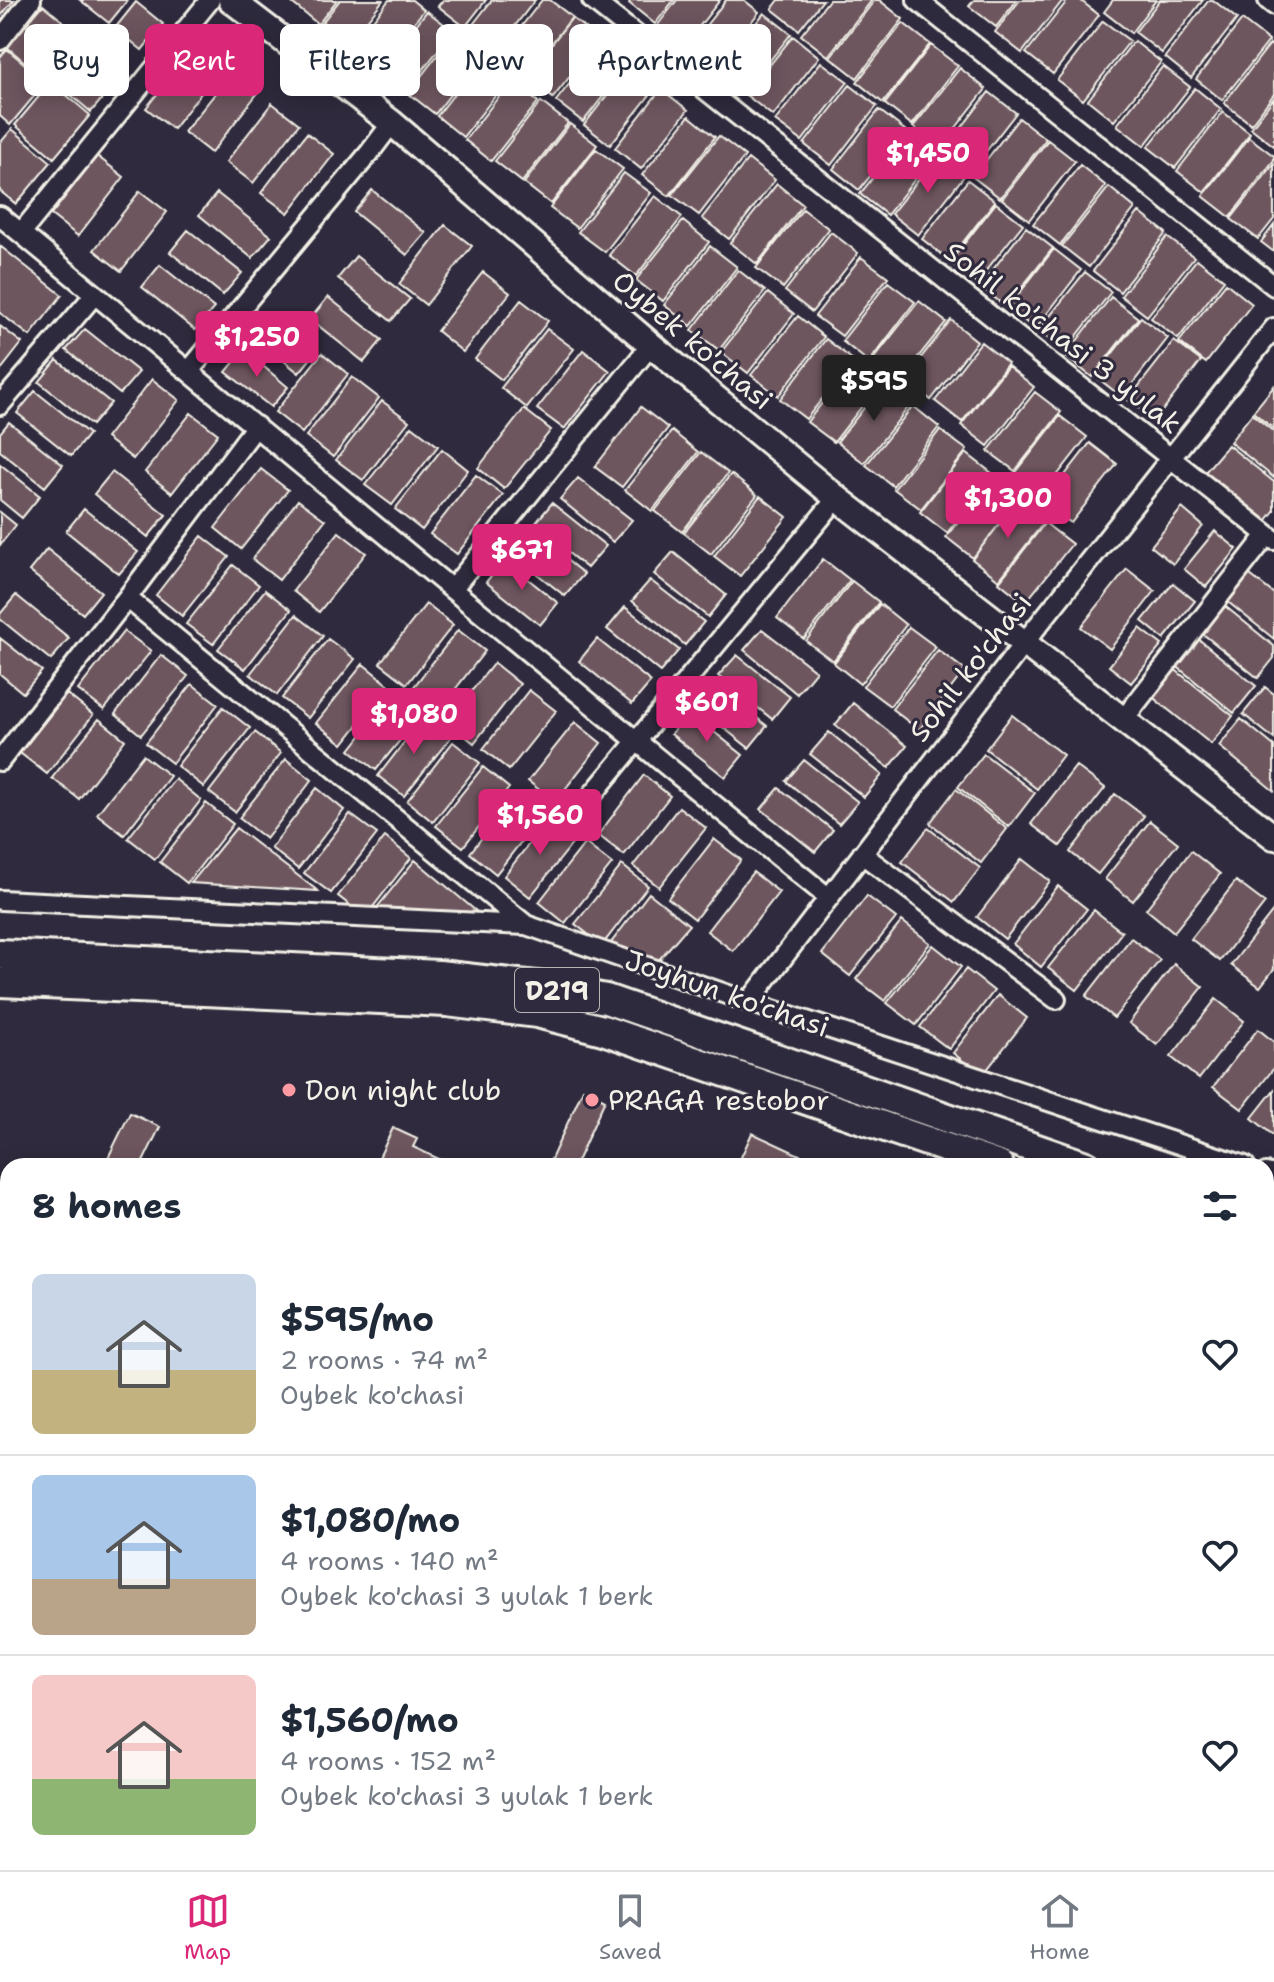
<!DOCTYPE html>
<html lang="en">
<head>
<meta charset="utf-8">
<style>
  body { margin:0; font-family:"Shantell Sans",sans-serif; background:#f6f6f7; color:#1f2937; height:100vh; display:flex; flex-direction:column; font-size:30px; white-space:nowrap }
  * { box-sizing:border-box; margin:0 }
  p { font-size:26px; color:#747a83 }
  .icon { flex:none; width:44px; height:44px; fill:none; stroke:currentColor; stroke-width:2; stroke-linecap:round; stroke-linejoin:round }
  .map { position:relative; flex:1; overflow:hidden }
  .details { position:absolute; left:0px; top:1158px; width:1274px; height:712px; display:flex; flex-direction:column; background:#fff; border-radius:24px 24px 0 0; box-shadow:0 4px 20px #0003 }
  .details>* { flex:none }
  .top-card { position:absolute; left:24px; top:24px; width:800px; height:72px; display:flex; gap:16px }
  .price { position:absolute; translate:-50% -68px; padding:0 18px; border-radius:8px; background:#db2777; color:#fff; font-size:26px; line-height:52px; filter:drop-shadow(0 2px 4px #0008) }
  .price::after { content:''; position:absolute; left:50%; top:48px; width:24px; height:18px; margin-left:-12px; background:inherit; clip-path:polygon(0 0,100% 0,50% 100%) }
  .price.active { background:#222; color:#fff }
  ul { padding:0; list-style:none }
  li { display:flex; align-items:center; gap:24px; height:200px; padding:0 32px }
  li+li { border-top:2px solid #e0e1e3 }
  li span { display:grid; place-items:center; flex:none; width:224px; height:160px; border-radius:12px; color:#555 }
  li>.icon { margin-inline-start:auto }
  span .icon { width:96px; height:96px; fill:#fffc; stroke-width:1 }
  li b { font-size:34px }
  h2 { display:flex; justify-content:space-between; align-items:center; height:96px; padding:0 32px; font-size:34px }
  .pill { padding:0 28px; border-radius:12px; background:#fff; box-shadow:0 4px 20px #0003; font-size:28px; line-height:72px }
  .pill.active { background:#db2777; color:#fff }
  .menu { display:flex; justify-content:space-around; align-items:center; height:112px; border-top:2px solid #e0e1e3; background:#fff; font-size:22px; color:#747a83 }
  .menu a { display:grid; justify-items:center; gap:4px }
  .menu .active { color:#db2777 }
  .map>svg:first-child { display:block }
</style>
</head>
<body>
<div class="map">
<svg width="1274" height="1870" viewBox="0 0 1274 1870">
  <rect width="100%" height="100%" fill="#2f2a3d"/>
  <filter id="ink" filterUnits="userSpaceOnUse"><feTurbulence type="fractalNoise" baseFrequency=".0125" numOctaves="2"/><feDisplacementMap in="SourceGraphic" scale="16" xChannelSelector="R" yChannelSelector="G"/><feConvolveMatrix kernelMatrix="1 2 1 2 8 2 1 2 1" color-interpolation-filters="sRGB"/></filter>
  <g filter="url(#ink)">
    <!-- building -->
    <path fill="#6e575f" stroke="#f4f1e8" stroke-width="2" d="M0,0H14L0,17Z
      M80,0H126L127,1L109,23Z
      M294,0H337L318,24L292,3Z
      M340,0H383L348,45L321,24Z
      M389,0H412L424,10L378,69L351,48Z
      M443,0H486L465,27L438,6Z
      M492,0H535L494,53L467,32Z
      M542,0H550L572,17L526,76L499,55Z
      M631,0H674L655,24L629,3Z
      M677,0H720L683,47L657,26Z
      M726,0H744L759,12L713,71L686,51Z
      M779,0H823L799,30L772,9Z
      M829,0H872L828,56L801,35Z
      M875,0H879L903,19L857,78L830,57Z
      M974,0H1017L996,27L969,6Z
      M1020,0H1063L1022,53L995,32Z
      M1068,0H1080L1099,15L1053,74L1026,53Z
      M1113,0H1156L1131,33L1104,12Z
      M1160,0H1203L1162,53L1135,32Z
      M1209,0H1213L1237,19L1191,78L1165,57Z
      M136,2L163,24L142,50L115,28Z
      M43,5L82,37L46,80L7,47Z
      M427,11L453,31L407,90L381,70Z
      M764,13L791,34L744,93L718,72Z
      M572,18L599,39L553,98L526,77Z
      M1242,20L1269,41L1222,100L1196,79Z
      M1103,21L1130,41L1083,100L1057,80Z
      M903,23L930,44L883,103L857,82Z
      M454,34L481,55L435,114L408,93Z
      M88,36L127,69L91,112L52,79Z
      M793,36L819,57L773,116L746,95Z
      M1134,41L1161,62L1114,121L1088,100Z
      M602,42L629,63L583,122L556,101Z
      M1270,44L1274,47V94L1251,124L1224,103Z
      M931,45L958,66L912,125L885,104Z
      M7,49L46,82L10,125L0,116V57Z
      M193,49L219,70L173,129L146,108Z
      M483,57L510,77L463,137L437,116Z
      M821,62L848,82L802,141L775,121Z
      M630,66L657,86L610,145L584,125Z
      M1163,66L1190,87L1144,146L1117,125Z
      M960,68L986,89L940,148L913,127Z
      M231,74L257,94L211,153L184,132Z
      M511,81L538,102L491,161L465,140Z
      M51,82L90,115L54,158L15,125Z
      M850,85L877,106L831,165L804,144Z
      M1195,88L1221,109L1175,168L1148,147Z
      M661,89L688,110L641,169L615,148Z
      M989,92L1016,113L970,172L943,152Z
      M1274,98V146L1251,128Z
      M541,102L568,123L522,182L495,161Z
      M272,103L299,124L253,183L226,162Z
      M879,110L906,131L859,190L833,169Z
      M1223,112L1250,133L1204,192L1177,171Z
      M689,116L715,137L669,196L642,175Z
      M1019,118L1046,139L1000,198L973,177Z
      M570,124L597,145L551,204L524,183Z
      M12,129L51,162L16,204L0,191V143Z
      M307,133L334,154L288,213L261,193Z
      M907,135L933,156L887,215L860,194Z
      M719,136L745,156L699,215L672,195Z
      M1249,137L1274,156V160L1230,217L1203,196Z
      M1048,140L1075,161L1029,220L1002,199Z
      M596,149L623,169L577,228L550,208Z
      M938,155L964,176L918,235L891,214Z
      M97,156L124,177L78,236L51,215Z
      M748,159L775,180L729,239L702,218Z
      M1274,164V219L1258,239L1231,219Z
      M1080,165L1106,186L1060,245L1033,224Z
      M624,173L651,193L605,252L578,232Z
      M968,180L995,201L949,260L922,239Z
      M777,184L803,205L757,264L730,243Z
      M1109,187L1135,208L1089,267L1062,246Z
      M372,190L426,233L407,255L354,212Z
      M140,191L167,212L121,271L94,250Z
      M217,193L271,236L252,258L199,215Z
      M655,196L682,217L636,276L609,255Z
      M996,203L1023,224L976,283L950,262Z
      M803,209L829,229L783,288L756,268Z
      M1139,212L1166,233L1120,292L1093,271Z
      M683,221L709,242L663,301L636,280Z
      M445,225L472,246L426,305L399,284Z
      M1274,225V252L1261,242Z
      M1026,227L1053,248L1006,307L980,286Z
      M188,230L242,273L223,295L170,252Z
      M831,232L858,253L812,312L785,291Z
      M1167,237L1194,257L1147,316L1121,296Z
      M0,246L62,295L30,336L0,313Z
      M710,246L737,267L691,326L664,305Z
      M1054,249L1081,270L1035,329L1008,308Z
      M356,256L410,299L391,321L338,278Z
      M861,257L888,277L842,336L815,316Z
      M1197,259L1224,280L1178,339L1151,318Z
      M160,265L214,308L195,330L142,287Z
      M738,270L765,291L719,350L692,330Z
      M483,272L510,293L463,352L437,331Z
      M1085,272L1111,292L1065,351L1038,331Z
      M888,282L915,302L869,362L842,341Z
      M1226,283L1252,304L1206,363L1179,342Z
      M768,293L794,314L748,373L721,352Z
      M328,297L382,340L364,362L310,319Z
      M1111,297L1138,318L1092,377L1065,356Z
      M521,300L548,321L502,380L475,359Z
      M919,301L946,322L899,381L872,361Z
      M273,316L317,351L299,373L255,337Z
      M798,316L824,337L778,396L751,375Z
      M1141,317L1168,338L1122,397L1095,376Z
      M951,320L977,341L931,400L904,379Z
      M0,326L22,343L0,371Z
      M85,329L139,372L120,394L66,350Z
      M547,329L574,349L527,408L501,388Z
      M826,339L853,360L806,419L780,399Z
      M1174,341L1201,361L1155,420L1128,400Z
      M981,342L1008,363L962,422L935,401Z
      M244,350L288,387L271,407L226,372Z
      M583,350L610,371L564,429L537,409Z
      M322,353L348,374L302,433L275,412Z
      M57,360L111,403L92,425L39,382Z
      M854,363L880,383L834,442L807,422Z
      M1008,366L1034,387L988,446L961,425Z
      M352,377L379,398L333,457L306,436Z
      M152,379L179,400L133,459L106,438Z
      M884,383L911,404L864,463L837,442Z
      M1274,386V429L1253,412Z
      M35,391L89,434L71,456L17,413Z
      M1035,392L1061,412L1015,471L988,451Z
      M382,401L409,421L363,480L336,460Z
      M913,406L939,427L893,486L866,465Z
      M641,407L668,428L622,487L595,467Z
      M524,409L551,430L504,489L478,468Z
      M191,413L218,434L172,493L145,472Z
      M1252,414L1274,432V478L1230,442Z
      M1060,416L1087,437L1041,496L1014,475Z
      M9,422L63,465L45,487L0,451V433Z
      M412,426L438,446L392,505L365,485Z
      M940,430L967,450L921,509L894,489Z
      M672,431L698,452L652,511L625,490Z
      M1090,443L1117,464L1071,523L1044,502Z
      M1228,445L1274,482V511L1266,521L1205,472Z
      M442,449L468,470L422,530L395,509Z
      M701,452L728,473L682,532L655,511Z
      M966,453L993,474L947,533L920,512Z
      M0,464L40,496L22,518L0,500Z
      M261,469L288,490L241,549L215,528Z
      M112,472L166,515L148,537L94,494Z
      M731,474L757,495L711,554L684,533Z
      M476,475L503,495L457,554L430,534Z
      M578,478L632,520L613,542L560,499Z
      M992,478L1019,499L973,558L946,537Z
      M760,496L787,517L740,576L714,556Z
      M298,500L325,520L279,580L252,559Z
      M1018,500L1045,521L999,580L972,559Z
      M552,503L606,546L587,568L534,525Z
      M1182,508L1203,526L1173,564L1151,546Z
      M84,509L138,552L119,574L66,531Z
      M0,512L16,525L0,545Z
      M1045,523L1072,544L1025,603L999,582Z
      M530,531L584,574L565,596L511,553Z
      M1215,531L1237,549L1206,587L1184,569Z
      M339,532L366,553L319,612L293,591Z
      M202,536L229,557L182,616L156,595Z
      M47,549L101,592L83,614L29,571Z
      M673,552L726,595L708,617L654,574Z
      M823,559L850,580L804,639L777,618Z
      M504,560L558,603L540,625L486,582Z
      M233,565L259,585L213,644L186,624Z
      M1127,569L1155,591L1110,649L1081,627Z
      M1245,571L1274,594V639L1223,598Z
      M650,580L704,622L685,645L632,601Z
      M852,581L879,602L833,661L806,641Z
      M1173,583L1195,601L1164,639L1142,621Z
      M265,590L291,610L245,669L218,649Z
      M16,595L69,638L51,660L0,619V614Z
      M1220,602L1274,646V658L1258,678L1198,630Z
      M426,604L453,625L407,684L380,663Z
      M880,604L906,625L860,684L834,663Z
      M625,607L679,650L660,672L607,629Z
      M296,615L323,636L277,695L250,674Z
      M909,627L936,647L890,706L863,686Z
      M1140,628L1162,645L1131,683L1109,666Z
      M762,629L816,671L797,694L744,650Z
      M458,630L485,651L439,710L412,689Z
      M124,631L151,651L104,710L78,690Z
      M1196,637L1256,686L1234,713L1174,664Z
      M0,638L42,671L23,693L0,674Z
      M328,639L355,659L308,718L282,698Z
      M597,639L651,682L632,704L579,661Z
      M938,650L965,670L919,730L892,709Z
      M161,655L188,676L141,735L115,714Z
      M737,655L790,697L772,719L718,676Z
      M494,663L520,684L474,743L447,722Z
      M363,664L389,685L343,744L316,723Z
      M1173,668L1233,716L1211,744L1150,695Z
      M713,683L767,726L749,748L695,705Z
      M192,684L218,704L172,763L146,743Z
      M1265,687L1274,694V739L1243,714Z
      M529,690L556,711L509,770L483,749Z
      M396,691L423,712L376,770L350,750Z
      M67,694L93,715L47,774L20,753Z
      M853,703L907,746L889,768L835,725Z
      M223,707L250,728L204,787L177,766Z
      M689,712L743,755L725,777L671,734Z
      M1012,715L1063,755L1037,789L986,749Z
      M424,717L451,737L404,796L378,776Z
      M99,719L125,740L79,799L52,778Z
      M1241,719L1274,746V791L1219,746Z
      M575,722L601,743L555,802L528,781Z
      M255,732L281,753L235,812L209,792Z
      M829,732L882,775L864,797L810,754Z
      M453,742L480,763L433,822L407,801Z
      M984,754L1035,793L1009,827L958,787Z
      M143,755L170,776L124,835L97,814Z
      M286,759L312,780L266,839L239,818Z
      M804,760L858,802L839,824L786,781Z
      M1076,766L1105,788L1060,846L1031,824Z
      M483,767L509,788L463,847L436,826Z
      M644,775L670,796L624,855L598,835Z
      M175,779L201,800L155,859L128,838Z
      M317,788L344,810L298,869L271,848Z
      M779,788L833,830L815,852L761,809Z
      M956,789L1007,829L981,863L930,823Z
      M516,794L542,815L496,874L470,853Z
      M1115,794L1144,816L1098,874L1070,852Z
      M206,803L233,824L187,883L160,862Z
      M679,807L706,828L659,887L633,866Z
      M350,814L377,834L331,893L304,873Z
      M550,817L577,838L530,897L504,876Z
      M1150,821L1178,843L1133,901L1105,879Z
      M236,828L318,891L191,883Z
      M928,828L980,868L954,902L902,862Z
      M385,837L411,858L365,917L338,896Z
      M714,839L741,860L695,919L668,898Z
      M585,843L612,864L565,923L539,902Z
      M1191,851L1220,874L1174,932L1146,909Z
      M1022,859L1050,881L1005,939L977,917Z
      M415,860L482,916L375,910Z
      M622,865L648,886L602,945L575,924Z
      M753,872L779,892L733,951L707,931Z
      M1236,881L1265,903L1220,961L1191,939Z
      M1058,886L1087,909L1041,967L1013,944Z
      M649,893L689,925L657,962L610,944Z
      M867,896L896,918L850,976L822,954Z
      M1094,910L1122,932L1077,990L1048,968Z
      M1274,910V969L1260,987L1231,965Z
      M902,921L930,943L885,1001L856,979Z
      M1131,938L1160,960L1114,1018L1086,996Z
      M933,945L961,967L916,1025L887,1003Z
      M1174,964L1203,987L1157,1045L1129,1023Z
      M966,969L994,991L949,1049L920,1027Z
      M998,995L1027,1018L982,1076L953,1053Z
      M1216,999L1244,1021L1199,1079L1171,1057Z
      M1258,1029L1274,1042V1068L1242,1109L1213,1087Z
      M583,1089L605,1100L575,1166H548Z
      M1274,1090V1136L1252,1118Z
      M130,1113L160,1127L141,1166H104Z
      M393,1128L417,1139L413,1147L454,1166H375Z
      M752,1133L823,1166H737Z
      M1266,1316L1274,1321V1330L1266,1344Z
      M1266,1532L1274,1536V1580L1266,1575Z
      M1266,1580L1274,1584V1628L1266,1623Z
      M1266,1779L1274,1781V1818L1266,1816Z
      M1266,1833L1274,1835V1851L1269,1870L1235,1862H1266Z
      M1099,1862H1183L1181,1870H1105L1097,1868Z
      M1186,1862H1197L1227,1870H1184Z"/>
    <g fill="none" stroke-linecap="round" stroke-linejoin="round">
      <defs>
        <path id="street" d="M592,0L1274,540
          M917,0L1274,286
          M1268,0L1274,5
          M0,40L31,0
          M0,216C276,443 551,673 829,898
          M21,233L210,0
          M189,371L370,152L392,123
          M0,405L95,294
          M453,588L651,345
          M127,598L526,925
          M1123,720L1267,535
          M0,761L127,598L256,426
          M583,806L837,498
          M862,854L1056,999
          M0,900L526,925L749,1002L1245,1166
          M749,1002L1024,643L1274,328
          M1266,1173L1274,1175
          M1266,1439L1274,1426
          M1266,1750L1274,1749
          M1040,1870L1043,1862"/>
        <path id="secondary" d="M231,0L392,123L651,345L837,498L1274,837"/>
        <path id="primary" d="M0,954L439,975L537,986L606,999L1086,1166
          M0,982L447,1002L537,1013L603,1030L999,1166
          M1266,1228L1274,1231
          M1266,1261L1274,1263"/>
      </defs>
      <!-- street casing -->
      <use href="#street" stroke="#f4f1e8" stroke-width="24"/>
      <!-- secondary casing -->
      <use href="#secondary" stroke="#f4f1e8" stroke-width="30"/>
      <!-- primary casing -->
      <use href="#primary" stroke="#f4f1e8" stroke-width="34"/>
      <!-- street -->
      <use href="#street" stroke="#2f2a3d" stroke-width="18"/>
      <!-- secondary -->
      <use href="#secondary" stroke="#2f2a3d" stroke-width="24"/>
      <!-- primary -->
      <use href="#primary" stroke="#2f2a3d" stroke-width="28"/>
    </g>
  </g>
  <!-- markers -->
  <g fill="#ff9aa2" stroke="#2f2a3d" stroke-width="3">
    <circle cx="289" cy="1090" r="8"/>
    <circle cx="592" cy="1100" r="8"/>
  </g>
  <g text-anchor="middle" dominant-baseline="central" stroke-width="6" stroke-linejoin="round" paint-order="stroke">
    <!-- shield labels -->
    <rect fill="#2f2a3d" stroke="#b9b5b5" stroke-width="2" x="515" y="968" width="84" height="44" rx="6"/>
    <g font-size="26" font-weight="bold" fill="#f4f1e8">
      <text x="557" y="990">D219</text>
    </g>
    <!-- street labels -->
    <g font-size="28" fill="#f4f1e8" stroke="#2f2a3d">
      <text transform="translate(1063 337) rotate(38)">Sohil ko'chasi 3 yulak</text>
      <text transform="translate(693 340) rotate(40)">Oybek ko'chasi</text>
      <text transform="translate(970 667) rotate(-52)">Sohil ko'chasi</text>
      <text transform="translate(727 993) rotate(19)">Joyhun ko'chasi</text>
    </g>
    <!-- poi labels -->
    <g font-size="28" fill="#f4f1e8" stroke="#2f2a3d" text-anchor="start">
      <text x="305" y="1090">Don night club</text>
      <text x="608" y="1100">PRAGA restobor</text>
    </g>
  </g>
</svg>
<b class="price" style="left:928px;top:195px">$1,450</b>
<b class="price" style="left:257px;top:379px">$1,250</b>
<b class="price active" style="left:874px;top:423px">$595</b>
<b class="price" style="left:1008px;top:540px">$1,300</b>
<b class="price" style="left:522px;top:592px">$671</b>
<b class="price" style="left:707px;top:744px">$601</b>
<b class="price" style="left:414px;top:756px">$1,080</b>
<b class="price" style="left:540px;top:857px">$1,560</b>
<div class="top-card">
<a class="pill">Buy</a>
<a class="pill active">Rent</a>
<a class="pill">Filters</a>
<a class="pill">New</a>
<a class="pill">Apartment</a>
</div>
<section class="details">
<h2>8 homes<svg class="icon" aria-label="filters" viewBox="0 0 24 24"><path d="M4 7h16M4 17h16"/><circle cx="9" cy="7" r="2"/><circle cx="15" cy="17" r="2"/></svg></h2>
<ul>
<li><span style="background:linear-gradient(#c9d6e8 60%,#c2b280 0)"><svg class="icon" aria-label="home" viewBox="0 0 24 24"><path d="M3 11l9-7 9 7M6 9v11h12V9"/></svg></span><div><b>$595/mo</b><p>2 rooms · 74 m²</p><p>Oybek ko'chasi</p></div><svg class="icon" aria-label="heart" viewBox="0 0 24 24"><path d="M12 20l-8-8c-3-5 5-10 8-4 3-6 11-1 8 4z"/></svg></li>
<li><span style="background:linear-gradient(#a9c7e8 65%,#b9a48a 0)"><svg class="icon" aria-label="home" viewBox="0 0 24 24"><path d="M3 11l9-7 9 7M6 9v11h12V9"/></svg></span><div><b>$1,080/mo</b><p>4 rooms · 140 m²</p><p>Oybek ko'chasi 3 yulak 1 berk</p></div><svg class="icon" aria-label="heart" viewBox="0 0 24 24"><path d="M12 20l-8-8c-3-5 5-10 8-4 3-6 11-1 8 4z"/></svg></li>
<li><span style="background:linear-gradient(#f6c9c9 65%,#8fb573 0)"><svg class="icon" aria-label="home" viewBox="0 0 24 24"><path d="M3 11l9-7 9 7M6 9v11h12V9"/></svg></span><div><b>$1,560/mo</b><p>4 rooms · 152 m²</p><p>Oybek ko'chasi 3 yulak 1 berk</p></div><svg class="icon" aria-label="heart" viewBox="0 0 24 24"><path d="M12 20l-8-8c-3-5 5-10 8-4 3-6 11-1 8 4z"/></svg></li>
</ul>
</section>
</div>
<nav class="menu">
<a class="active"><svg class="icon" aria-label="map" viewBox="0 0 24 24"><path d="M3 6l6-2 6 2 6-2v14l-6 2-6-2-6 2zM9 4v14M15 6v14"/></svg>Map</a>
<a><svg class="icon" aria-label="saved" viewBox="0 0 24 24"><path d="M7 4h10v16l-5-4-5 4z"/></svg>Saved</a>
<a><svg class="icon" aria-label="home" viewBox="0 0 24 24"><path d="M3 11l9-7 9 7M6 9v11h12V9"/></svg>Home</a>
</nav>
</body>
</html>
